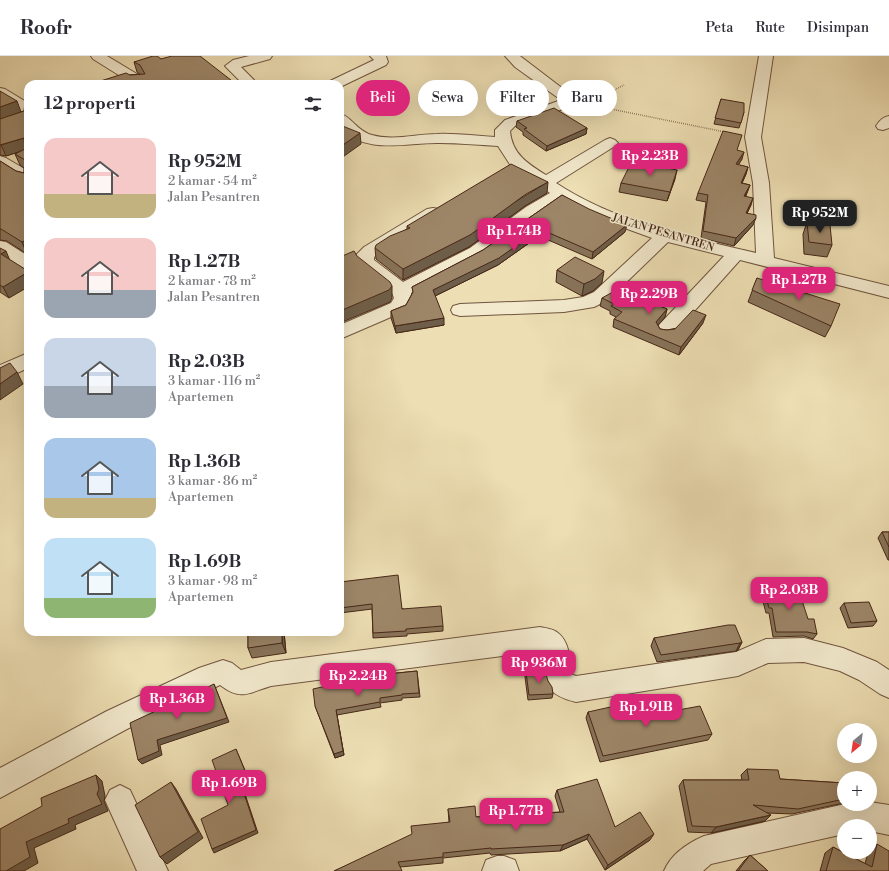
<!DOCTYPE html>
<html lang="id">
<head>
<meta charset="utf-8">
<style>
  body { margin:0; font-family:"Libre Bodoni",serif; background:#f7f7f7; color:#2b2b33; height:100vh; display:flex; flex-direction:column; font-size:15px; white-space:nowrap }
  * { box-sizing:border-box; margin:0 }
  p { font-size:13px; color:#7c7c81 }
  .icon { flex:none; width:22px; height:22px; fill:none; stroke:currentColor; stroke-width:2; stroke-linecap:round; stroke-linejoin:round }
  .map { position:relative; flex:1; overflow:hidden }
  .panel { position:absolute; left:24px; top:24px; width:320px; height:556px; display:flex; flex-direction:column; background:#fff; border-radius:12px; box-shadow:0 4px 16px #0002 }
  .panel>* { flex:none }
  .top-card { position:absolute; left:356px; top:24px; width:380px; height:36px; display:flex; gap:8px }
  .needle { width:26px; rotate:209deg }
  .tools { position:absolute; left:837px; top:667px; display:grid; gap:8px }
  .tools a { display:grid; place-items:center; width:40px; height:40px; border-radius:50%; background:#fff; box-shadow:0 4px 16px #0002; font-size:20px }
  .price { position:absolute; translate:-50% -34px; padding:0 9px; border-radius:8px; background:#db2777; color:#fff; font-size:13px; line-height:26px; filter:drop-shadow(0 1px 2px #0008) }
  .price::after { content:''; position:absolute; left:50%; top:24px; width:12px; height:9px; margin-left:-6px; background:inherit; clip-path:polygon(0 0,100% 0,50% 100%) }
  .price.on { background:#222; color:#fff }
  ul { padding:0; list-style:none }
  li { display:flex; align-items:center; gap:12px; height:100px; padding:0 20px }
  li span { display:grid; place-items:center; flex:none; width:112px; height:80px; border-radius:12px; color:#555 }
  li>.icon { margin-inline-start:auto }
  span .icon { width:48px; height:48px; fill:#fffc; stroke-width:1 }
  li b { font-size:17px }
  h2 { display:flex; justify-content:space-between; align-items:center; height:48px; padding:0 20px; font-size:17px }
  .tag { padding:0 14px; border-radius:18px; background:#fff; box-shadow:0 4px 16px #0002; font-size:14px; line-height:36px }
  .tag.on { background:#db2777; color:#fff }
  header { display:flex; align-items:center; gap:24px; box-sizing:border-box; height:56px; padding:0 20px; background:#fff; border-bottom:1px solid #e1e1e2 }
  header strong { font-size:19px }
  nav { display:flex; gap:22px; margin-inline-start:auto; font-size:14px }
  .map>svg:first-child { display:block }
</style>
</head>
<body>
<header>
<strong>Roofr</strong>
<nav><a>Peta</a><a>Rute</a><a>Disimpan</a></nav>
</header>
<div class="map">
<svg width="889" height="815" viewBox="0 0 889 815">
  <rect width="100%" height="100%" fill="#eddeb3"/>
  <filter id="stains"><feTurbulence type="fractalNoise" baseFrequency=".005" numOctaves="4"/><feColorMatrix values="0 0 0 0 .2 0 0 0 0 .09 0 0 0 0 .02 0 0 0 .5 -.17"/></filter>
  <radialGradient id="worn" r=".72"><stop offset=".6" stop-color="#630" stop-opacity="0"/><stop offset="1" stop-color="#630" stop-opacity=".3"/></radialGradient>
  <g fill="none" stroke-linecap="round" stroke-linejoin="round">
    <defs>
      <path id="minor" d="M91,0H107L142,21L147,28H133L93,3Z
        M249,0H272L270,3L241,11L254,24L251,28H235L239,24L225,10L233,4Z
        M370,0H386L388,6L386,9L340,31V28H328L330,25L374,4Z
        M505,0H520L579,45L577,48L515,70L510,75C512,98 528,108 546,119L605,84L610,82L615,84L618,87L615,90L556,127C615,166 688,181 756,197L753,127L745,81L759,0H773L761,81L769,127L774,202L889,230V242L740,204L672,280L665,281L658,280L655,275L658,270L724,200L668,186L608,244L594,251L564,256L460,260L453,258L451,254L453,250L460,248L564,244L583,241L594,236L652,182L589,159L561,144L538,159L482,200L411,237L412,242L405,255L340,283V269L391,247L394,242L392,237L359,210L356,206V199L364,191L427,153L433,152L439,153L441,157L439,161L374,201V204L403,226L470,192L526,151L550,137L511,110L498,90C479,89 459,87 440,87C406,86 366,100 340,71V58C351,60 357,75 372,79C393,85 416,78 437,78C456,77 476,80 495,81V74L505,64L561,44L515,11Z
        M0,32L5,33L28,47V57L23,56L0,42Z
        M889,60V72L883,74L878,73L876,70C879,65 883,61 889,60Z
        M0,100L6,102L28,115V127L22,125L0,112Z
        M0,185L6,186L28,200V214L22,212L0,198Z
        M28,297V312L0,325V309Z
        M540,571C545,572 554,573 558,577C570,586 570,605 571,618L576,620L736,596L766,583L804,582L843,592L877,606L889,614V642L880,638L859,624L840,615L804,606L768,607L738,620L576,646C543,638 546,626 542,597L540,595L271,630C248,637 241,645 220,629L127,673L0,742V712L107,655L199,612L223,604L232,607L241,614L271,606Z
        M120,729L130,734L168,815H137L105,744L110,734Z
        M870,746L889,749V779L870,775V770H844V778L711,808L703,815H664C671,798 688,787 704,780L845,748H870Z
        M497,800H504L515,804L519,815H482L486,804Z"/>
    </defs>
    <!-- minor casing -->
    <use href="#minor" stroke="#70553e" stroke-width="2"/>
    <!-- path -->
    <path stroke="#472717" stroke-width="1.5" stroke-dasharray="0.5 1.5" stroke-linecap="butt" d="M591,44L605,39L624,29
      M591,49L725,76"/>
    <!-- minor -->
    <use href="#minor" fill="#f3eace" fill-rule="evenodd"/>
  </g>
  <!-- wall -->
  <path fill="#877359" stroke="#472717" d="M161,3L236,28L130,19L140,18L137,16L134,6Z
    M0,35L21,56L15,58L24,55L27,198L7,185L0,184V105L16,115L24,117V112L20,109L15,98L18,96L6,100L0,99Z
    M721,43L744,56L739,72L714,68Z
    M517,65L587,72L586,78L546,95L523,79V76L516,71Z
    M737,94L742,103L738,109L748,111L746,118L742,127L750,129L746,140L751,149L747,157L753,169L734,190L701,182L706,146L696,144L698,137Z
    M675,123L667,145L619,136L621,127Z
    M547,137L525,150L469,191L403,224L376,203L375,192L407,173V170Z
    M562,139L625,176L592,203L539,180L498,209L435,240L444,269L396,277L391,262V255L406,249L413,236L412,231L483,194Z
    M807,166L832,189L827,201L804,198L803,178Z
    M0,192L9,242L0,236Z
    M557,214L602,227L593,235L582,240L556,226Z
    M757,222L831,270L825,281L748,246Z
    M644,241L643,243L667,253L665,261L658,269L660,273L667,274L703,267L679,299L613,271L614,263L616,261L610,258V255L600,250L602,242Z
    M882,476H889V504H888L878,482Z
    M340,526L443,570V575L407,578V580L373,582L372,553L340,557Z
    M764,533L808,563L817,578L813,583L804,580L773,581L769,557H766L761,538Z
    M844,547L877,565L873,570L848,572L840,552Z
    M248,576H284L286,597L252,602L248,592Z
    M654,582L742,586L738,594L736,595L657,606L651,590Z
    M417,615L420,641L402,642V644L380,647L381,651L337,659L344,699L335,702L315,650L340,627L358,621Z
    M526,616L548,625L553,638L552,642L528,644L525,621Z
    M588,656L618,659L662,657L712,678L708,684L600,706L586,662Z
    M747,713L780,723L844,727V747L792,758L767,757L771,759L765,765L711,777L688,776L679,730L683,724H742L741,719Z
    M557,734L615,771L650,784L605,814L587,783L560,795L491,799L490,797L443,802V807L400,811L334,815L449,766L448,753L476,761L560,756L555,740Z
    M877,788L889,815H820L825,797L833,791L865,808L868,796H870V793Z
    M750,799L768,815H736L744,805Z"/>
  <!-- shaded-wall -->
  <path fill="#6e5e49" stroke="#472717" d="M17,45L21,56L0,64V51Z
    M587,72L586,78L546,95L547,90Z
    M360,77L361,88L340,103V91Z
    M24,82L28,93L6,100L1,89Z
    M744,96L742,103L734,116L736,108Z
    M748,111L746,118L739,134L741,127Z
    M677,114L675,123L667,145L670,136Z
    M548,126L547,137L525,150L469,191L403,224V213Z
    M750,129L747,136L742,147L744,140Z
    M753,142L751,149L744,164L746,157Z
    M756,162L753,169L734,190L736,182Z
    M627,169L625,176L592,203L593,196Z
    M540,173L539,180L498,209L433,241V234Z
    M28,183V198H27L22,186Z
    M6,195L11,207L1,198Z
    M604,215L602,227L593,235L582,240L584,228Z
    M28,216V231L9,242L3,231Z
    M392,230V242L390,246L340,267V255Z
    M646,233L644,241L637,250L639,242Z
    M667,253L665,261L654,274L656,266Z
    M706,259L703,267L679,299L681,291Z
    M444,262V269L396,277L395,270Z
    M17,316L23,328L0,344V328Z
    M282,576H284L286,597L282,587Z
    M742,586L738,594L736,595L740,587Z
    M214,628L229,666L160,689L162,699L142,708L138,704Z
    M336,654L344,699L335,702L334,698Z
    M236,693L247,719L240,723L258,777L214,797L212,793L256,774L238,719Z
    M96,719L102,725L105,740L104,745L108,755L75,769L76,773L34,792L38,807L24,815H6L26,786L68,763L97,738Z
    M171,726L176,733L203,782L167,808L160,801Z
    M771,759L765,765L711,777L716,771Z
    M589,778L587,783L560,795L563,789Z
    M654,778L650,784L605,814L608,809Z"/>
  <!-- building -->
  <path fill="#9d8668" stroke="#472717" d="M153,0H157L161,3L172,0H200L236,28H91L126,17L130,19L145,18L140,9L134,6Z
    M0,35L17,45L0,51Z
    M721,43L744,47V56L741,67L715,62Z
    M25,46L28,47V183L22,186L1,173H0V105L16,115L24,117L25,104L15,98L25,93L24,82L0,89V63L24,55Z
    M554,52L587,72L547,90L524,73L527,72L517,65Z
    M340,69L360,77L340,91Z
    M723,75L742,79L737,94L744,96L736,108L748,111L741,127L750,129L744,140L753,142L746,157L756,159V162L736,182L703,175L708,139L698,137Z
    M632,105L677,114L670,136L621,127Z
    M511,108L548,126L526,138L470,179L403,213L375,192L376,189L390,180L410,172L407,170Z
    M562,139L589,153L627,169L593,196L540,173L499,202L433,234L444,262L395,270L391,255L406,249L413,236L412,231L483,194Z
    M807,166L830,169L832,189L809,186Z
    M0,192L6,195L1,198L28,215V216L3,231L0,229Z
    M354,195L357,200L390,226L392,230L389,234L340,255V201Z
    M575,201L604,215L595,223L584,228L557,214Z
    M757,222L840,248L831,270L752,234Z
    M628,225L646,233L639,242L667,253L656,266L660,273L667,274L675,273L693,254L706,259L681,291L614,263L622,256L611,250L614,248L602,242L611,237L620,228L624,230Z
    M10,307L17,316L0,328V312Z
    M882,476H889V491Z
    M398,519L402,553L441,550L443,570L406,573V575L373,577L372,548L340,552V526Z
    M798,532L808,563H814L817,578L807,576H776L772,552H769L764,533Z
    M869,546L877,565L851,567L844,547Z
    M728,569H735L742,586L740,587L661,599L654,582Z
    M248,576H282V587L248,592Z
    M358,615V621L417,615L419,637L402,638V639L380,642V646L336,654L343,695L334,698L315,650L313,633L340,627L339,618Z
    M545,615L548,625L552,631L553,638L529,639L526,616Z
    M214,628L227,662L157,684L159,695L138,704L130,667L164,651L192,642L191,639Z
    M615,650L618,659L660,651L662,657L700,650L712,678L603,700L588,656Z
    M236,693L245,715L238,719L256,774L212,793L201,763L228,749L212,704Z
    M747,713L778,714L780,723L844,727V743L798,753L753,749L771,759L716,771L692,770L683,724H749Z
    M96,719L99,733L97,738L102,748L68,763L69,767L26,786L30,801L6,815H0V773L42,750L41,742Z
    M597,723L615,771L640,756L654,778L608,809L589,778L563,789L491,793V792L443,797V801L398,806L402,815H334L412,778L411,770L450,766L448,753L475,750L476,761L564,756L557,734Z
    M171,726L198,776L160,801L135,749Z
    M877,788L889,795V815H826L833,791L872,811Z
    M750,799L768,815H738Z"/>
  <g text-anchor="middle" dominant-baseline="central" stroke-width="3" stroke-linejoin="round" paint-order="stroke">
    <!-- far-street labels -->
    <g font-size="11" fill="#472717" stroke="#f3eace">
      <text transform="translate(663 177) rotate(17)">JALAN PESANTREN</text>
    </g>
  </g>
  <rect width="100%" height="100%" filter="url(#stains)"/>
  <rect width="100%" height="100%" fill="url(#worn)"/>
</svg>
<div class="tools">
<a><svg class="needle" viewBox="-14 -14 28 28"><path d="M0-13l5 13h-10z" fill="#e53935"/><path d="M0 13l5-13h-10z" fill="#7c7c81"/></svg></a>
<a>+</a>
<a>−</a>
</div>
<b class="price" style="left:650px;top:121px">Rp 2.23B</b>
<b class="price on" style="left:820px;top:178px">Rp 952M</b>
<b class="price" style="left:514px;top:196px">Rp 1.74B</b>
<b class="price" style="left:799px;top:245px">Rp 1.27B</b>
<b class="price" style="left:649px;top:259px">Rp 2.29B</b>
<b class="price" style="left:789px;top:555px">Rp 2.03B</b>
<b class="price" style="left:539px;top:628px">Rp 936M</b>
<b class="price" style="left:358px;top:641px">Rp 2.24B</b>
<b class="price" style="left:177px;top:664px">Rp 1.36B</b>
<b class="price" style="left:646px;top:672px">Rp 1.91B</b>
<b class="price" style="left:229px;top:748px">Rp 1.69B</b>
<b class="price" style="left:516px;top:776px">Rp 1.77B</b>
<div class="top-card">
<a class="tag on">Beli</a>
<a class="tag">Sewa</a>
<a class="tag">Filter</a>
<a class="tag">Baru</a>
</div>
<section class="panel">
<h2>12 properti<svg class="icon" aria-label="filters" viewBox="0 0 24 24"><path d="M4 7h16M4 17h16"/><circle cx="9" cy="7" r="2"/><circle cx="15" cy="17" r="2"/></svg></h2>
<ul>
<li><span style="background:linear-gradient(#f6c9c9 70%,#c2b280 0)"><svg class="icon" aria-label="home" viewBox="0 0 24 24"><path d="M3 11l9-7 9 7M6 9v11h12V9"/></svg></span><div><b>Rp 952M</b><p>2 kamar · 54 m²</p><p>Jalan Pesantren</p></div></li>
<li><span style="background:linear-gradient(#f6c9c9 65%,#9aa5b1 0)"><svg class="icon" aria-label="home" viewBox="0 0 24 24"><path d="M3 11l9-7 9 7M6 9v11h12V9"/></svg></span><div><b>Rp 1.27B</b><p>2 kamar · 78 m²</p><p>Jalan Pesantren</p></div></li>
<li><span style="background:linear-gradient(#c9d6e8 60%,#9aa5b1 0)"><svg class="icon" aria-label="home" viewBox="0 0 24 24"><path d="M3 11l9-7 9 7M6 9v11h12V9"/></svg></span><div><b>Rp 2.03B</b><p>3 kamar · 116 m²</p><p>Apartemen</p></div></li>
<li><span style="background:linear-gradient(#a9c7e8 75%,#c2b280 0)"><svg class="icon" aria-label="home" viewBox="0 0 24 24"><path d="M3 11l9-7 9 7M6 9v11h12V9"/></svg></span><div><b>Rp 1.36B</b><p>3 kamar · 86 m²</p><p>Apartemen</p></div></li>
<li><span style="background:linear-gradient(#bfe0f5 75%,#8fb573 0)"><svg class="icon" aria-label="home" viewBox="0 0 24 24"><path d="M3 11l9-7 9 7M6 9v11h12V9"/></svg></span><div><b>Rp 1.69B</b><p>3 kamar · 98 m²</p><p>Apartemen</p></div></li>
</ul>
</section>
</div>
</body>
</html>
